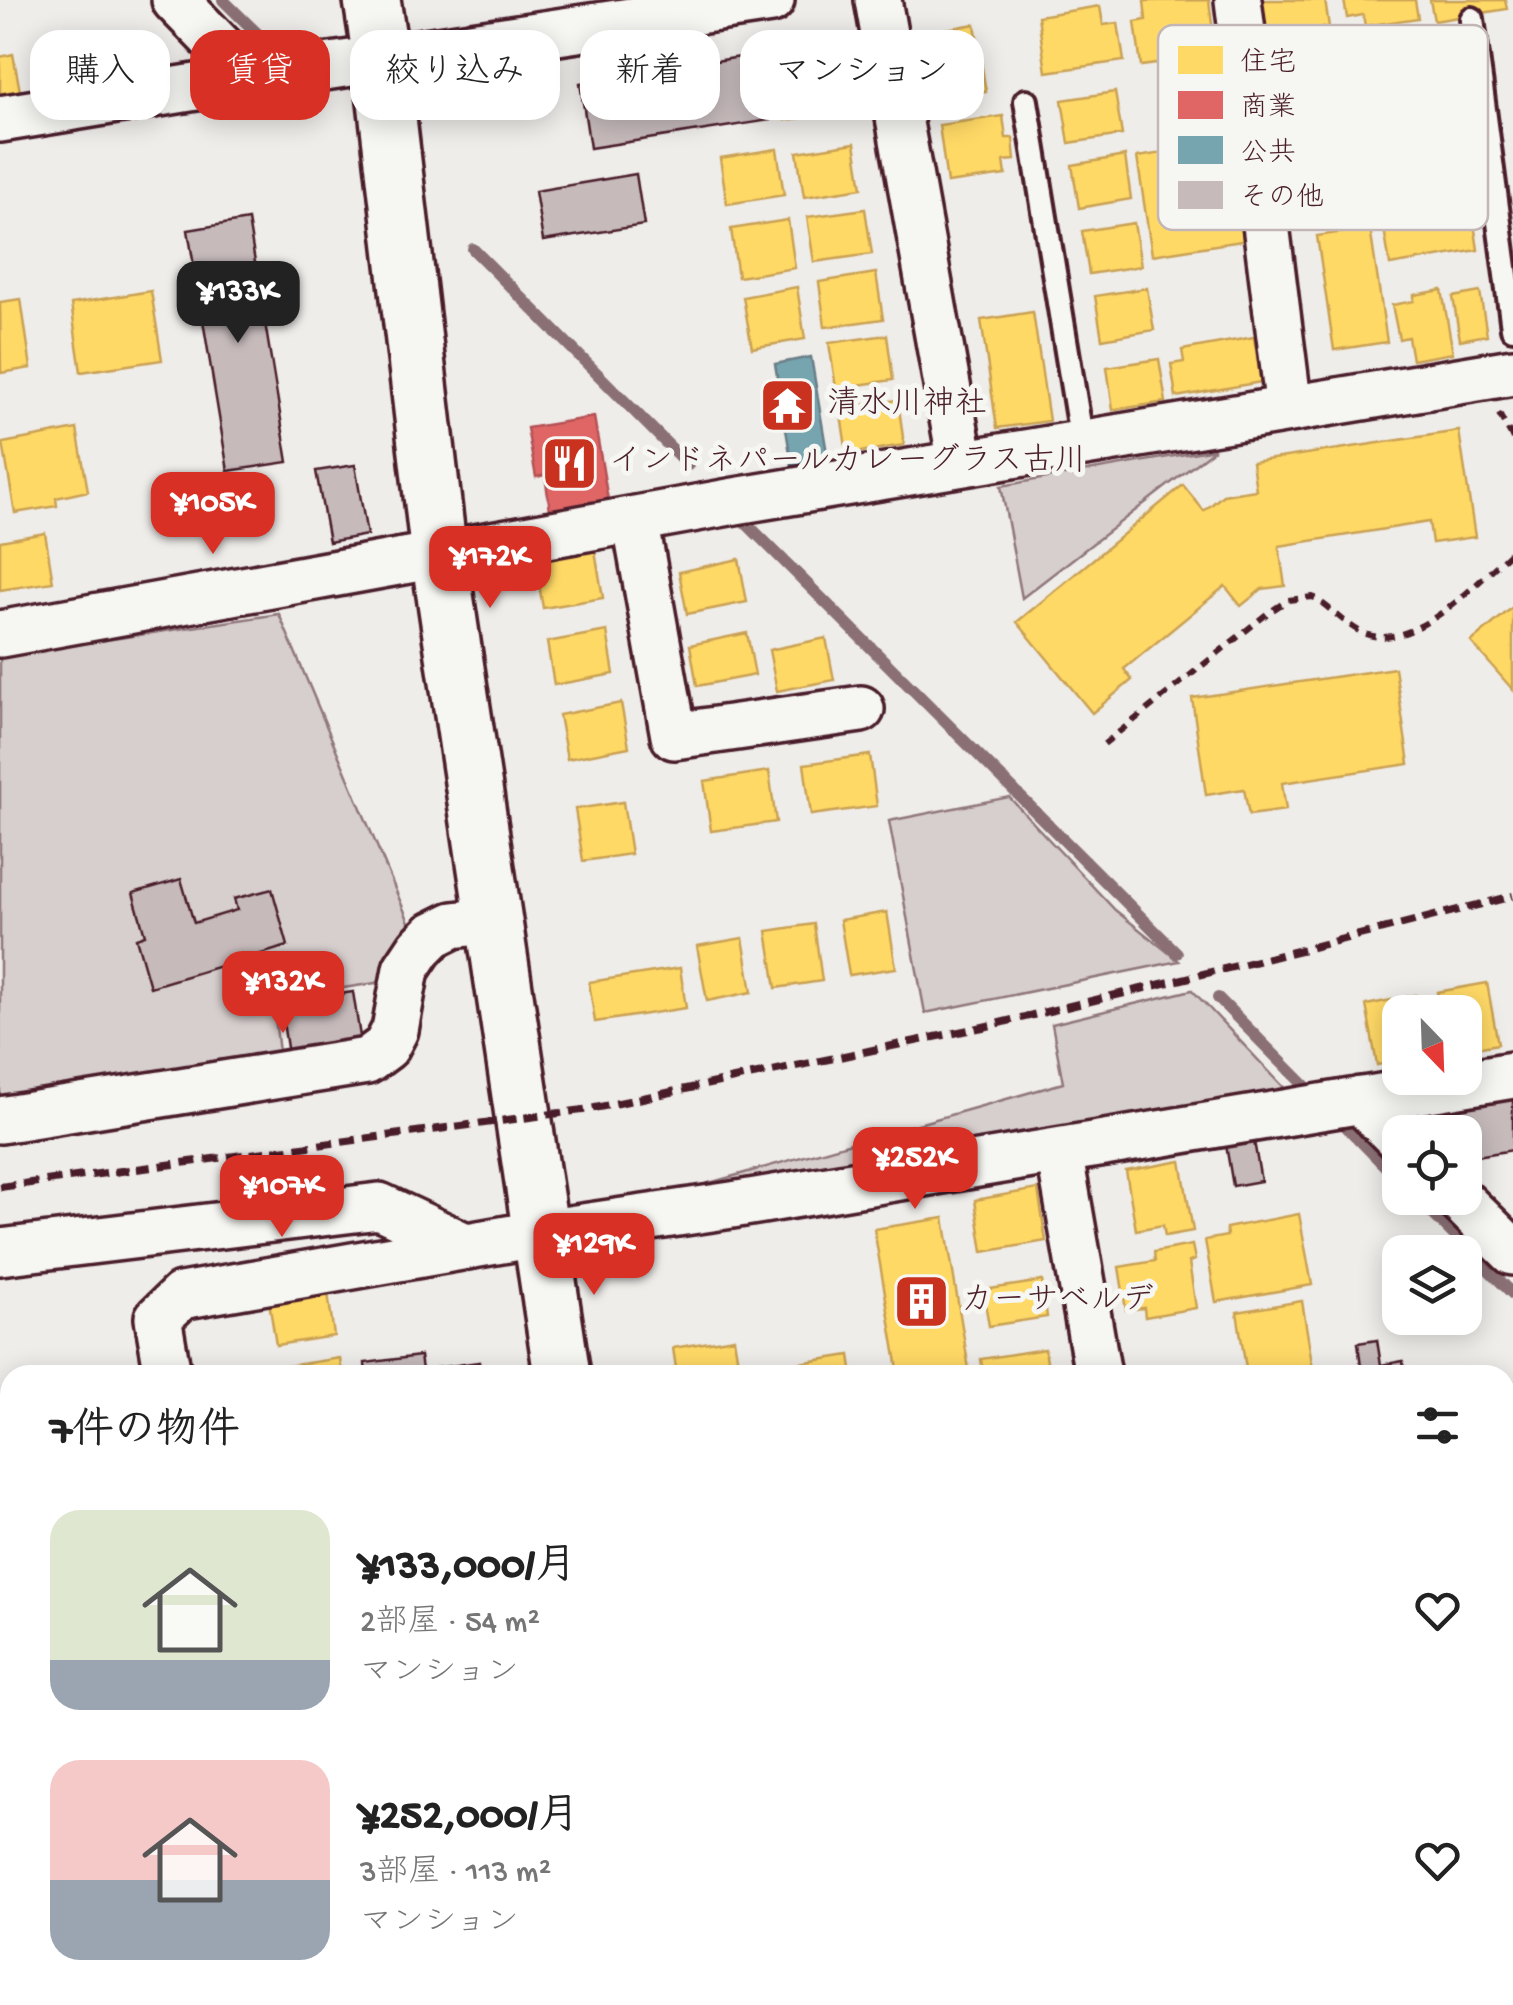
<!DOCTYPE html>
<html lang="ja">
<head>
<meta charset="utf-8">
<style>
  body { margin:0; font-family:"Gochi Hand","Klee One",sans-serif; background:#f2f2f2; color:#222; height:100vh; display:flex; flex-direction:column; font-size:38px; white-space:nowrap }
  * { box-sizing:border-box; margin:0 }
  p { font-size:32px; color:#767676 }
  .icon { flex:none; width:55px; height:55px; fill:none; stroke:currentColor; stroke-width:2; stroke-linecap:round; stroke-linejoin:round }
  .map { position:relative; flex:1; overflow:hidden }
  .side { position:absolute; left:0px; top:1365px; width:1515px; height:640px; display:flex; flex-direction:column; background:#fff; border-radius:30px 30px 0 0; box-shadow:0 5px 25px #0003 }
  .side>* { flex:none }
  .banner { position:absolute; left:30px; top:30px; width:1000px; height:90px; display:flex; gap:20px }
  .needle { width:65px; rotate:157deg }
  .tools { position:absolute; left:1382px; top:995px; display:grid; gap:20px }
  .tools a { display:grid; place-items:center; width:100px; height:100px; border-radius:20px; background:#fff; box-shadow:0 5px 25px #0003; font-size:50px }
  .price { position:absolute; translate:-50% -85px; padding:0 22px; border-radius:20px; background:#d93025; color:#fff; font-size:32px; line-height:65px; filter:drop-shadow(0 2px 5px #0008) }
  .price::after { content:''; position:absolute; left:50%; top:60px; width:30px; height:22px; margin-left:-15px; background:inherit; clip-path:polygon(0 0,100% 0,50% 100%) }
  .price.current { background:#222; color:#fff }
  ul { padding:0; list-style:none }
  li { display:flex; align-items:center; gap:30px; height:250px; padding:0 50px }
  li span { display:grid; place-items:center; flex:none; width:280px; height:200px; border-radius:30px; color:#555 }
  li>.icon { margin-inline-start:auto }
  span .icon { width:120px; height:120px; fill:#fffc; stroke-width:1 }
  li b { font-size:42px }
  h2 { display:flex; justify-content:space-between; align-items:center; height:120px; padding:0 50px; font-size:42px }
  .tag { padding:0 35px; border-radius:30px; background:#fff; box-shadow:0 5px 25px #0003; font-size:35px; line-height:90px }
  .tag.current { background:#d93025; color:#fff }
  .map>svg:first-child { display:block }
</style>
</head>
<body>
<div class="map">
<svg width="1513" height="2005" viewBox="0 0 1513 2005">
  <rect width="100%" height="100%" fill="#efedea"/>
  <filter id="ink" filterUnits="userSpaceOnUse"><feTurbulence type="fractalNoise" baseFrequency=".01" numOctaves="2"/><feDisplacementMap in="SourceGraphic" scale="20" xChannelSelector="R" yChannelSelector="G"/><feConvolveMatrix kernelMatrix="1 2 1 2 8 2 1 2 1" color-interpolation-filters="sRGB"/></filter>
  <g filter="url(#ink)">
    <!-- built -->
    <path fill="#e3dedc" d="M1513,1880V2005H1055L1053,1995H1505V1881Z"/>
    <!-- green -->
    <path fill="#d7cfce" stroke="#90777c" stroke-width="2.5" d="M1215,449L1022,598L1001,486Z
      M279,614L412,929L388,981L273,999L279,1053L0,1097V656Z
      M1009,797L1115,910L1179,961L925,1013L889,821Z
      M1192,990L1293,1097L642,1202L1063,1083L1052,1024Z"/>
    <!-- homes -->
    <path fill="#ffd966" stroke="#c9a154" stroke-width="2.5" d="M1209,0L1216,56L1141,66L1135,22L1146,20L1144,1Z
      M1259,0H1325L1329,27L1264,36Z
      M1344,0H1415L1418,18L1365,26L1363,15L1347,18Z
      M1430,0H1505L1507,9L1434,21Z
      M1100,6L1103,25L1118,23L1124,61L1046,72L1038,16Z
      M975,24L986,92L915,104L904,43L920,41L918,34Z
      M123,37L132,86L63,98L55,49Z
      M854,51L861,110L785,120L779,70L803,66L802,58Z
      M13,54L24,112L0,116V57Z
      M1115,92L1122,135L1069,143L1062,100Z
      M1003,116L1006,138H1013L1015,160L1004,161L1006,175L947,183L939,125Z
      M855,143L862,188L804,197L797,152Z
      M1214,145L1217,164L1236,161L1248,240L1152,255L1137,157Z
      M777,149L784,195L727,204L720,158Z
      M1125,156L1131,199L1079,208L1072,165Z
      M1422,191L1423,203L1470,196L1478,250L1390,265L1379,198Z
      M865,209L872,254L814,262L807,217Z
      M788,220L795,268L738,277L731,229Z
      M1134,223L1141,266L1089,274L1082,231Z
      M1370,228L1387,342L1334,350L1317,236Z
      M876,273L883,319L825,327L819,282Z
      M797,287L805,339L752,348L743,297Z
      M1147,288L1154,330L1102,339L1095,296Z
      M1442,290L1453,353L1412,360L1408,337L1399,339L1392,305L1414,301V295Z
      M151,291L162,360L81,372L71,304Z
      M1480,292L1487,335L1460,340L1453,297Z
      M21,299L31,368L1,373L0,302Z
      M1033,312L1049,421L997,428L981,320Z
      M887,335L893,380L836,388L829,343Z
      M1254,337L1261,382L1176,397L1171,364L1184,362L1182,350Z
      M1159,359L1166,402L1113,410L1107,367Z
      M898,400L904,445L847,454L840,408Z
      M77,429L88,491L56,498L57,506L15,513L3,443Z
      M1459,431L1475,537L1432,543L1429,522L1279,546L1285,586L1262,589L1241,606L1225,586L1124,669L1132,680L1092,713L1017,622L1183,485L1204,511L1223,495L1256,490L1252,462Z
      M45,533L53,582L0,590V541Z
      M595,551L603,598L543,608L535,561Z
      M739,559L747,602L687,614L679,572Z
      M1513,607V690L1471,642Z
      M607,631L614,674L554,685L547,642Z
      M747,633L755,675L697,686L690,645Z
      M826,638L834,680L777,691L769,650Z
      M1395,668L1409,764L1282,783L1286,810L1249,815L1244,789L1206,795L1192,698Z
      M621,703L629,747L567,759L559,715Z
      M870,755L877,806L811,815L804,764Z
      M769,771L776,822L711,831L704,781Z
      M623,802L631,854L583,861L575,809Z
      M887,912L896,968L849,975L840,920Z
      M814,924L822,981L776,988L767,931Z
      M743,938L752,992L707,1001L697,946Z
      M680,968L686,1008L595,1022L589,982Z
      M1487,983L1498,1044L1465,1050V1012H1441L1437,992Z
      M1416,995L1419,1012H1400V1061L1377,1065L1366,1005Z
      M1181,1161L1193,1231L1165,1236L1163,1225L1136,1230L1126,1171Z
      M1038,1189L1046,1241L983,1252L975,1200Z
      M1299,1214L1312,1285L1216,1302L1205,1240L1227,1236L1226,1228Z
      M944,1218L970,1375H899L874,1229Z
      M1192,1245L1195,1260L1189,1262L1196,1308L1145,1317L1144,1308L1126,1310L1119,1267L1155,1261L1154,1252Z
      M1042,1281L1047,1317L989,1326L983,1290Z
      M328,1293L334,1336L276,1345L269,1302Z
      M1302,1301L1314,1375H1247L1237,1312Z
      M734,1338L740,1375H677L673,1348Z
      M1045,1349L1049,1375H983L981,1359Z
      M850,1355L853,1375H789L787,1365Z
      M340,1358L342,1375H282L281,1367Z
      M260,1369L261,1375H221Z
      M1513,1490V1546L1505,1547V1491Z"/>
    <!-- shops -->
    <path fill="#e06666" stroke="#b35154" stroke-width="2.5" d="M594,417L608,500L550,510L545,475L536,477L527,428Z
      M1505,1890L1513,1950V2005H1412L1411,1995H1505Z"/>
    <!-- public -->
    <path fill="#76a5af" stroke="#697d87" stroke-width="2.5" d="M811,357L828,459L792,465L775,364Z"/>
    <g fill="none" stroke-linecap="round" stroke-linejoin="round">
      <!-- stream -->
      <path stroke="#8a6f74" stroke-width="12" d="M223,0L268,44
        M473,249L688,465
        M744,521L1177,953
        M1218,998L1317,1098
        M1335,1115L1400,1181
        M1417,1198L1513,1294"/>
    </g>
    <!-- building -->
    <path fill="#c6babb" stroke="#4a1f2b" stroke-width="2.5" d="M759,54L770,120L590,148L580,83Z
      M636,174L644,225L543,241L535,191Z
      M248,220L288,462L228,471L188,230Z
      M355,465L367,535L329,542L316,471Z
      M181,879L194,923L237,910L234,899L272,889L288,946L150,987L136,938L145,935L133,893Z
      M353,992L361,1043L288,1054L280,1003Z
      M1513,1097V1150L1465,1158V1132H1455L1451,1108Z
      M1254,1141L1261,1181L1233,1186L1226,1145Z
      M1377,1340L1381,1365L1403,1361L1405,1375H1362L1358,1343Z
      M420,1356L422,1370L479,1362L481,1375H366L365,1363Z
      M1513,1577V1658L1505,1659V1578Z"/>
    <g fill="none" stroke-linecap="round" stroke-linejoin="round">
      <defs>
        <path id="lane" d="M1472,19L1513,328
          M1026,101L1082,443"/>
        <path id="street" d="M175,0L251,78L771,0
          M878,0L961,463
          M1238,0L1289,409
          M0,119L251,78
          M635,519L674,736L861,709
          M0,634L735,501L1513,372
          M1360,1100L1400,1140
          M0,1120L367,1061L386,1047L395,1030L406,969L420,948L433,935L453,925L495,920
          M1059,1151L1098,1375
          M1458,1198L1513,1252
          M0,1252L379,1206L465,1246
          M168,1375L158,1318L181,1296L542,1233L732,1205L1513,1075
          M0,1559L10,1557"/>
        <path id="secondary" d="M372,0L381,58L439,555L562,1375
          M654,1995L655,2005"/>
        <path id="highway" d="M1505,1826L1513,1825
          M388,2005L450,1995"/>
      </defs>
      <!-- lane casing -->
      <use href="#lane" stroke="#4a1f2b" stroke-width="30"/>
      <!-- street casing -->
      <use href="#street" stroke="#4a1f2b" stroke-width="52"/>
      <!-- secondary casing -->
      <use href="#secondary" stroke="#4a1f2b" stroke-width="62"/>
      <!-- highway casing -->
      <use href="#highway" stroke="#4a1f2b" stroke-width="62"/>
      <!-- path -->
      <path stroke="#4a1f2b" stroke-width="6" stroke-dasharray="10 8" stroke-linecap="butt" d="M1499,414L1513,439
        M1104,744L1268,613L1288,600L1313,597C1330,607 1347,626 1363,633C1412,655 1480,580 1513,550"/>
      <!-- lane -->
      <use href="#lane" stroke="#f6f6f2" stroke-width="22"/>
      <!-- street -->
      <use href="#street" stroke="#f6f6f2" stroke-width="45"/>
      <!-- secondary -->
      <use href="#secondary" stroke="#f6f6f2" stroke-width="55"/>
      <!-- highway -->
      <use href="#highway" stroke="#f6f6f2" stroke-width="55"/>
      <!-- rail -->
      <path stroke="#4a1f2b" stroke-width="8" stroke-dasharray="15 8" stroke-linecap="butt" d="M0,1187L590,1109L983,1027L1249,963L1513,896"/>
    </g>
  </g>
  <!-- icons -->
  <defs>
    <symbol id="temple-square" viewBox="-11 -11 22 22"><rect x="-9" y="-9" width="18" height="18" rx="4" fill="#c8321e" stroke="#f6f6f2"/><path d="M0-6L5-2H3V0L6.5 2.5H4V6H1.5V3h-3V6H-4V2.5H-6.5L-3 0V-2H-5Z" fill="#fff"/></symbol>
    <symbol id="restaurant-square" viewBox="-11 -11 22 22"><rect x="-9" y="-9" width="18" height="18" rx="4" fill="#c8321e" stroke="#f6f6f2"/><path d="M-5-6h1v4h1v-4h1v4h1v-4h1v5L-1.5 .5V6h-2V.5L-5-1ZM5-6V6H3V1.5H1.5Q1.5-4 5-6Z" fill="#fff"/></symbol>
    <symbol id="building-square" viewBox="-11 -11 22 22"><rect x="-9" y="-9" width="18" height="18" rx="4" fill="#c8321e" stroke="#f6f6f2"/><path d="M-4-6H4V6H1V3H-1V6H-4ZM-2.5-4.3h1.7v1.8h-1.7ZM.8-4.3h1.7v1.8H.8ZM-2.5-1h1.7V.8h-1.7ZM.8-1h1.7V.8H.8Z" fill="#fff"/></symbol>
  </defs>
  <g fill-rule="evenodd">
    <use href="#temple-square" x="756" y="374" width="63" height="63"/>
    <use href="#restaurant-square" x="538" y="432" width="63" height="63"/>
    <use href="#building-square" x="890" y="1270" width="63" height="63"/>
  </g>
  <g text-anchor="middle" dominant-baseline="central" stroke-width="10" stroke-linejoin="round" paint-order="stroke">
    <!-- poi labels -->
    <g font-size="32" fill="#4a1f2b" stroke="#f6f6f2" text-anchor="start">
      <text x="827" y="406">清水川神社</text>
      <text x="609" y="463">インドネパールカレーグラス古川</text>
      <text x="961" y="1302">カーサベルデ</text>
    </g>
  </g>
  <!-- legend -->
  <rect x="1158" y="25" width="330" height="205" rx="15" fill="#f6f6f2" stroke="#c2b6b6" stroke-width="2.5"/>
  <rect x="1178" y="46" width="45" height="28" fill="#ffd966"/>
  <rect x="1178" y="91" width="45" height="28" fill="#e06666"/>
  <rect x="1178" y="136" width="45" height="28" fill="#76a5af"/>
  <rect x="1178" y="181" width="45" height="28" fill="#c6babb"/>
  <g font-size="28" fill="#4a1f2b">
    <text x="1240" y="70">住宅</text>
    <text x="1240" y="115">商業</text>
    <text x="1240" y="160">公共</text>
    <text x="1240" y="205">その他</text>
  </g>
</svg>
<div class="tools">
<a><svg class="needle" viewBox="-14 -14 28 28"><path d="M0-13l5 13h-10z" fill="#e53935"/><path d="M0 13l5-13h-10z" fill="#767676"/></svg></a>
<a><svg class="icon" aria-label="locate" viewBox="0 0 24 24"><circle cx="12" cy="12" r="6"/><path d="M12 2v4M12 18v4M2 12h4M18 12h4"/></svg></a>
<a><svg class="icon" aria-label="layers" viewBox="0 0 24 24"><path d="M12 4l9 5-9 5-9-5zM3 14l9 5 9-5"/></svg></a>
</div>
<b class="price current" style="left:238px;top:346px">¥133K</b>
<b class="price" style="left:213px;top:557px">¥105K</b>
<b class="price" style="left:490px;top:611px">¥172K</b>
<b class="price" style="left:283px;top:1036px">¥132K</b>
<b class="price" style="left:915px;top:1212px">¥252K</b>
<b class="price" style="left:282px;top:1240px">¥107K</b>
<b class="price" style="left:594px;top:1298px">¥129K</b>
<div class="banner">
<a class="tag">購入</a>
<a class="tag current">賃貸</a>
<a class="tag">絞り込み</a>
<a class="tag">新着</a>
<a class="tag">マンション</a>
</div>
<section class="side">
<h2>7件の物件<svg class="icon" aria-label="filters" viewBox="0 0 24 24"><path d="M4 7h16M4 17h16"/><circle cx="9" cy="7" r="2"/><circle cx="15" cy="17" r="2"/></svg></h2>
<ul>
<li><span style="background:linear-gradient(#dfe7d0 75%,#9aa5b1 0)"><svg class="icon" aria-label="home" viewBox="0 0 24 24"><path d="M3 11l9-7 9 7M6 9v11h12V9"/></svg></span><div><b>¥133,000/月</b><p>2部屋 · 54 m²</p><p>マンション</p></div><svg class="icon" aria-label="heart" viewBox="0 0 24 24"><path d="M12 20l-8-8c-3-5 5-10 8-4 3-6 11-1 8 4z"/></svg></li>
<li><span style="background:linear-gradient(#f6c9c9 60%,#9aa5b1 0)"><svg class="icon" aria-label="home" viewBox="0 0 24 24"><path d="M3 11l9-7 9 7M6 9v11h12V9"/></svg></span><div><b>¥252,000/月</b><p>3部屋 · 113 m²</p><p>マンション</p></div><svg class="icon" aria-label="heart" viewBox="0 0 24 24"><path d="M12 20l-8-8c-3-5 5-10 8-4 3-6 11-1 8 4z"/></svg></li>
</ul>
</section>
</div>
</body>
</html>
